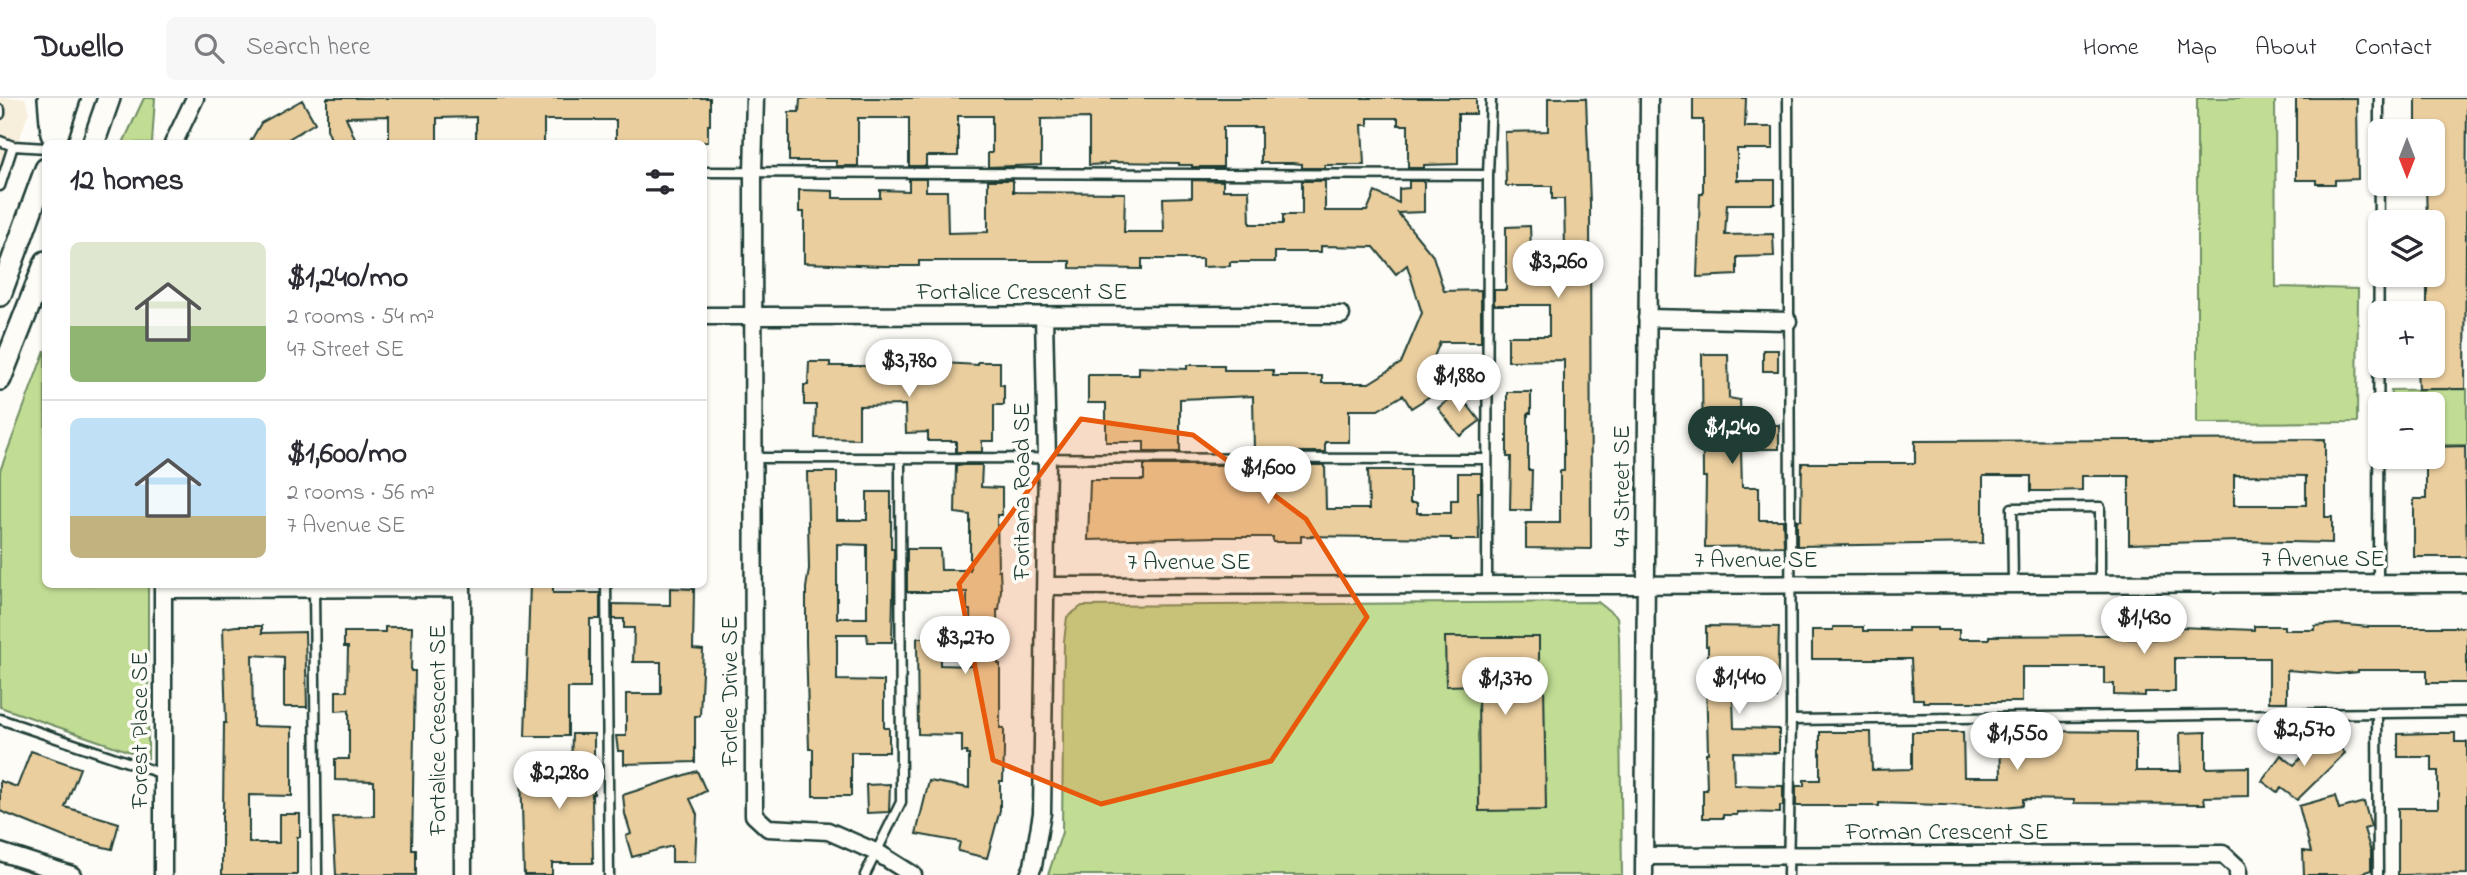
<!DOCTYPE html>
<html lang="en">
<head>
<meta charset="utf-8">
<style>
  body { margin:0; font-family:"Indie Flower",sans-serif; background:#f7f7f7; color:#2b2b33; height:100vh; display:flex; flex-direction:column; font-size:26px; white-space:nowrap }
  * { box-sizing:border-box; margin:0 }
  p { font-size:23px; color:#7c7c81 }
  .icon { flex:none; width:38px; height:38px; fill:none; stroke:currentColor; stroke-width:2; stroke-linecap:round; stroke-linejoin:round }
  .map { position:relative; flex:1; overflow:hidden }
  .panel { position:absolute; left:42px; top:42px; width:665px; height:448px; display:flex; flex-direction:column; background:#fff; border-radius:10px; box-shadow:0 2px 5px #0004 }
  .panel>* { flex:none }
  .needle { width:46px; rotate:180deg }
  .buttons { position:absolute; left:2368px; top:21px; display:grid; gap:14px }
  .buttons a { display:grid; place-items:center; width:77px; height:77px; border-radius:10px; background:#fff; box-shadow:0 2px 5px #0004; font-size:35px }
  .price { position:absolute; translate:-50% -60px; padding:0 16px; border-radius:24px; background:#fff; color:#222; font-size:23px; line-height:46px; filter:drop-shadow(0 2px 4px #0008) }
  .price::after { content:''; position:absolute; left:50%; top:42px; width:21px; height:16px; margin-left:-10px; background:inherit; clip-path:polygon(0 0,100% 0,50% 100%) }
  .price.on { background:#1f3d34; color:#fff }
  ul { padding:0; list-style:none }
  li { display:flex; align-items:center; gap:21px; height:175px; padding:0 28px }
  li+li { border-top:2px solid #e1e1e2 }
  li span { display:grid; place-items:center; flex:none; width:196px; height:140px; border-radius:10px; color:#555 }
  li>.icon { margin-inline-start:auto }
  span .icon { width:84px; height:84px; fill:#fffc; stroke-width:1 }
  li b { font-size:30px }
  h2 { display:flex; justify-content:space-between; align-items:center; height:84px; padding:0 28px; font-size:30px }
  header { display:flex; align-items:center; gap:42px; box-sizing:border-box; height:98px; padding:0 35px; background:#fff; border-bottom:2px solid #e1e1e2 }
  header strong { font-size:33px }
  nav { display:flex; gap:38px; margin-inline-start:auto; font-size:24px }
  .search { width:490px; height:63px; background:#f7f7f7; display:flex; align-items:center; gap:18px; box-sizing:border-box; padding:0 24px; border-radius:10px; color:#7c7c81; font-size:26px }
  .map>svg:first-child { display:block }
</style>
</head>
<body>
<header>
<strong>Dwello</strong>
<div class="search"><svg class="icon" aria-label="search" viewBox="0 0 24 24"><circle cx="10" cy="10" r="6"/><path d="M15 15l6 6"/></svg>Search here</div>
<nav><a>Home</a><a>Map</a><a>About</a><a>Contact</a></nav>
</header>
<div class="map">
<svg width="2467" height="777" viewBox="0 0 2467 777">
  <rect width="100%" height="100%" fill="#fdfcf7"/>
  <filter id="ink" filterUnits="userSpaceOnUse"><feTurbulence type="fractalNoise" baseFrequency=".0143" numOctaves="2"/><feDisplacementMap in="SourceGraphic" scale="14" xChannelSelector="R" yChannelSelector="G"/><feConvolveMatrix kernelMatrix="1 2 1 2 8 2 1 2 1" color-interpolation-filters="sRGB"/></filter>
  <g filter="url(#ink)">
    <!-- built -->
    <path fill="#f8eedc" d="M0,0H25L29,13L0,97Z"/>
    <!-- green -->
    <path fill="#c1dd94" stroke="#708d64" stroke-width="2" d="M144,0H155L152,45H123Z
      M2197,0H2275L2276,189L2358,191L2357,324L2197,325Z
      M45,252L46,486L148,487V660L0,609V373Z
      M2467,291V347H2433L2432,306H2390L2391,292Z
      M1598,504L1617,519L1619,539L1622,777H1048L1062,734L1064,543L1067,519L1082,508Z"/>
    <!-- building -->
    <path fill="#ebce9e" stroke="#1f3d34" stroke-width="2" fill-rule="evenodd" d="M327,0H710V27H708V44L616,46V22H544V46H476V19L437,20V46H389V18L346,19L357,46H333L327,31Z
      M809,0H1476V16H1458V66L1424,67V70H1408V27H1398V20H1368V27H1362L1364,67H1325V70H1302V66L1292,65H1261V29H1223V69H1192V67H1179V65L1109,64V66L1089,67V20L1041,21V67L988,69V55H992V18H958V58H926V68H909V20H858V68H836V63H789V14H799L800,1Z
      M1548,0H1586L1590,105L1591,451L1526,450V425H1560V373H1564V262L1508,263V238H1549V207H1494V192H1506V129L1530,128L1531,151H1565L1564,101H1552V88H1506L1505,34L1548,33Z
      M1693,0H1746L1745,29H1773V51H1737V82H1775V106H1727L1725,137L1773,136L1774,158L1737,159V177L1697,179L1700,96H1703V22H1693Z
      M2296,0H2357L2358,81L2335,82V86H2316V82H2296Z
      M2416,0H2467L2465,291H2418L2417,269L2432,268V215H2427V177H2432V124H2427L2426,86H2432V33H2422V25H2416Z
      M302,2L315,25L280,46H249L261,25Z
      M909,81H926V93H947L948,135L988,134V82H1013V94L1125,95L1124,134H1164L1163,100L1192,99V82L1223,83V92H1249L1250,126H1283V117H1302V83H1325V113H1367L1375,94L1399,105V91L1409,90V83H1424V114L1398,115L1433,158L1444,193L1481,192V244H1440L1424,283L1432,297L1411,310L1403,297L1378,312H1349V344H1325V354H1254L1253,298L1180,301V354H1144V344H1106V305H1088V277H1139V269L1187,271V267H1224V272H1273V278H1322V285H1369L1401,265L1422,215L1407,167L1396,176L1374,149L1321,148V154H1275V164H1230V168L1202,169V161H1142V171L1070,170V163H919V168H884L804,165V114H799V92L833,93V100H880V92L909,93Z
      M1763,252H1778V273H1763Z
      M1702,256H1728L1729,300L1740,302L1741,327H1779V351H1741L1742,389H1759V422H1783L1784,448L1705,449L1706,379H1703Z
      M809,264H830V268H886V265H909V268L943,269V265L978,267V264H1000V287H1004V307H994V343H982V354H956V343H928V334L906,335L905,307L859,308V341L815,340L816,307H804V287H808Z
      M1507,294H1531V315H1528V372H1532L1531,412H1510L1511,359H1507Z
      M1458,295L1480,323L1460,338L1438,310Z
      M2325,341V419H2332V445L2240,443L2129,446V378H2082V392L2050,393H2031V378H1983V445L1797,448V422H1801L1802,365H1915V343ZM2234,377L2306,378V407H2234Z
      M2465,348L2467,459H2414V401H2426V359H2432V349Z
      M956,367H982L981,389L1002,390V417H997L998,472H1000L1001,492L999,512H997L998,566H1000V630H1004V654L1003,683H1000V712L987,760L958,753L960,744L916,736L929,683L969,690V657H967V654H962V637L918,636L917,540H940V567L971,568L970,512H967V494H907V451H940L941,472H970V417L955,415Z
      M1144,367H1325L1326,411H1369L1368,372H1410V405H1417V415H1451V402H1458V375H1481V394H1478L1479,442H1451V440L1301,438V444H1273V439H1217L1088,442L1090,382H1144Z
      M807,374H837V422H867V394H891V451H894L892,544H868L867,536H837V582L884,583V630H889V654H851V698H813V651H809L806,544V490L809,471ZM837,446L867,447V520H837Z
      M530,486H553V495H600V521H590V590H568V638H525Z
      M670,490L694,491L693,551L703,552L700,618H695V664L624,666V653H618L616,638H626V596H661V564H633L634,530H624V521H613V506L670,507Z
      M2337,526L2369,529H2467V585H2427V572H2358V574L2337,576L2287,572V604H2269V560H2175V594H2145V598L2114,597V586H2104V569H2022V604H1923V601H1913L1911,561H1812V532H1833V529H1863V533H1908V530H1937V532H1959V541H1989V538L2099,537H2128V541H2158V532H2180V529L2254,532V528H2284V532H2315V528Z
      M236,528H262V535L305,534L307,609H284V559L252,557L253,628L292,629V698L249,697V745H279V716H300V739H297V777H222V714H223L224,625H226L223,530Z
      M1706,528L1779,529L1777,600H1733L1734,630L1779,631V655L1733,654L1734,687L1783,688V708H1780V715L1737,714V717H1723V720H1703V692H1707L1706,655H1708L1706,579H1708V548H1706Z
      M385,529H412L411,573H415L412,752H416V777H336L333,719L374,718V683L335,682V661H349V612L336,613V593H347L348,549H344V534H385Z
      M1445,539H1539V586H1544L1546,712L1479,713L1478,587L1446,588Z
      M2028,633L2136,634V673H2181L2180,635L2206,634V670L2249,669V698L2204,699L2205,706L2074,705V702L2023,701V707L2004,709L1879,705V708H1796V688H1804V682H1820V634H1871L1872,672L1912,671V634H1963L1964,679H2001L2000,634Z
      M2326,635L2345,655L2297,702L2281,690L2277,694L2262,683L2281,657L2294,667Z
      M2432,635H2455V644H2467V776L2398,777V710H2438V673H2432V659H2398V636Z
      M572,636H594V696H592L593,765H552V777H524L521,673H544V670H571Z
      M31,653L80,670L65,709L119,725L112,751L69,741L0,713V683L17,689Z
      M697,673L706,693L690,701L697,716L695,764H672V748L632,759L626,738L631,736L625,716L623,697Z
      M890,686L889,714L867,715L866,687Z
      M2335,698L2339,711L2364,704L2371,729L2364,731L2371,754V772L2356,777H2304L2303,753L2311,754L2299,708Z"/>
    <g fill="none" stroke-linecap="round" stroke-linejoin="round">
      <defs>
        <path id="lane" d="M0,12V16
          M0,43L13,48L46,50
          M704,74L1488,77
          M0,88L13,48
          M754,360L1487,361
          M2013,485L2012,410L2100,409V485
          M2378,485L2379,0
          M606,486L609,777
          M1487,486L1488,77L1491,0
          M314,491L317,777
          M2377,614L2378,777
          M0,621L163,676
          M1791,622L2467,614
          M865,777L901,704L900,360
          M1788,777L1791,622L1788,0"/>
        <path id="street" d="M755,0L753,74L754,717L768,730L828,733L878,755L913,777
          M173,46L195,0
          M704,218L1341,217
          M1647,220L1788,223
          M163,486V777
          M462,486L463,777
          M1046,488L2467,485
          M163,491L462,490
          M0,754L72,777
          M1644,758L2223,756L2238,770V777
          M1029,777L1033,768L1042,715L1047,360L1044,218
          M1644,777L1649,0"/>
        <path id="secondary" d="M49,0L52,36
          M54,46L69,0
          M93,46L109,0
          M0,197L46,71
          M0,281L46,164"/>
      </defs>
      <!-- lane casing -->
      <use href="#lane" stroke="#1f3d34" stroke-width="13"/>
      <!-- street casing -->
      <use href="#street" stroke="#1f3d34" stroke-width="21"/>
      <!-- secondary casing -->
      <use href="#secondary" stroke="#1f3d34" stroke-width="26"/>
      <!-- lane -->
      <use href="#lane" stroke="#fdfcf7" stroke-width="8"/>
      <!-- street -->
      <use href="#street" stroke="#fdfcf7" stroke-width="16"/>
      <!-- secondary -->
      <use href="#secondary" stroke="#fdfcf7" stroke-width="21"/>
    </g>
  </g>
  <!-- marked area -->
  <path fill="#e8590c" fill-opacity="0.2" stroke="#e8590c" stroke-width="5" stroke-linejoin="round" d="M1081,321L1193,337L1306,421L1367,519L1271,663L1101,706L993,662L959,486Z"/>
  <g text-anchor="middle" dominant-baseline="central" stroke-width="7" stroke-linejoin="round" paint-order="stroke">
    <!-- street labels -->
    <g font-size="24" fill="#1f3d34" stroke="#fdfcf7">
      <text x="1022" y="195">Fortalice Crescent SE</text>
      <text transform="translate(1623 388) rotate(-90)">47 Street SE</text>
      <text transform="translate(1023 393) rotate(-90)">Foritana Road SE</text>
      <text x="2323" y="462">7 Avenue SE</text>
      <text x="1756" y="463">7 Avenue SE</text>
      <text x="1189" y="465">7 Avenue SE</text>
      <text transform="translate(731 593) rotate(-90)">Forlee Drive SE</text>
      <text transform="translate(141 632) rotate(-90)">Forest Place SE</text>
      <text transform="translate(439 632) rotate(-90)">Fortalice Crescent SE</text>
      <text x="1947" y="735">Forman Crescent SE</text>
    </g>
  </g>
</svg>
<div class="buttons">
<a><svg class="needle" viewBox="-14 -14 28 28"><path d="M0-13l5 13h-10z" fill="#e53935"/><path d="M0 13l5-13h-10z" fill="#7c7c81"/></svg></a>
<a><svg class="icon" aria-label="layers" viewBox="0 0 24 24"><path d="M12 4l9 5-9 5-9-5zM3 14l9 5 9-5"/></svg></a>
<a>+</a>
<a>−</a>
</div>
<b class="price" style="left:1558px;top:202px">$3,260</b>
<b class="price" style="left:909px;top:301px">$3,780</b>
<b class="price" style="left:1459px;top:316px">$1,880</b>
<b class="price on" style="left:1732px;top:368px">$1,240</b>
<b class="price" style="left:1268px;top:408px">$1,600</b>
<b class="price" style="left:2144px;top:558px">$1,430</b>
<b class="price" style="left:965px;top:578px">$3,270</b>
<b class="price" style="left:1739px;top:618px">$1,440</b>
<b class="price" style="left:1505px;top:619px">$1,370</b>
<b class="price" style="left:2304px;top:670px">$2,570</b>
<b class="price" style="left:2017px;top:674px">$1,550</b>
<b class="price" style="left:559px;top:713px">$2,280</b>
<section class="panel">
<h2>12 homes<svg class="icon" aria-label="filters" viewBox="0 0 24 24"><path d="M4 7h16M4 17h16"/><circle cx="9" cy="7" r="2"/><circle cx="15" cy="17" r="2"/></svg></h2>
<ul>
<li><span style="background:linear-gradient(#dfe7d0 60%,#8fb573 0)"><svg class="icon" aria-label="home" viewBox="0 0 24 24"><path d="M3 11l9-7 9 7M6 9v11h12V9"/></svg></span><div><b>$1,240/mo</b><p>2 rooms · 54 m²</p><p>47 Street SE</p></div></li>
<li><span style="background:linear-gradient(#bfe0f5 70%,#c2b280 0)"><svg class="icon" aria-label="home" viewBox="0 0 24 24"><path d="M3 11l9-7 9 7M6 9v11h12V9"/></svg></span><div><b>$1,600/mo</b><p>2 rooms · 56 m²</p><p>7 Avenue SE</p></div></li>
</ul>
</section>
</div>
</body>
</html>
